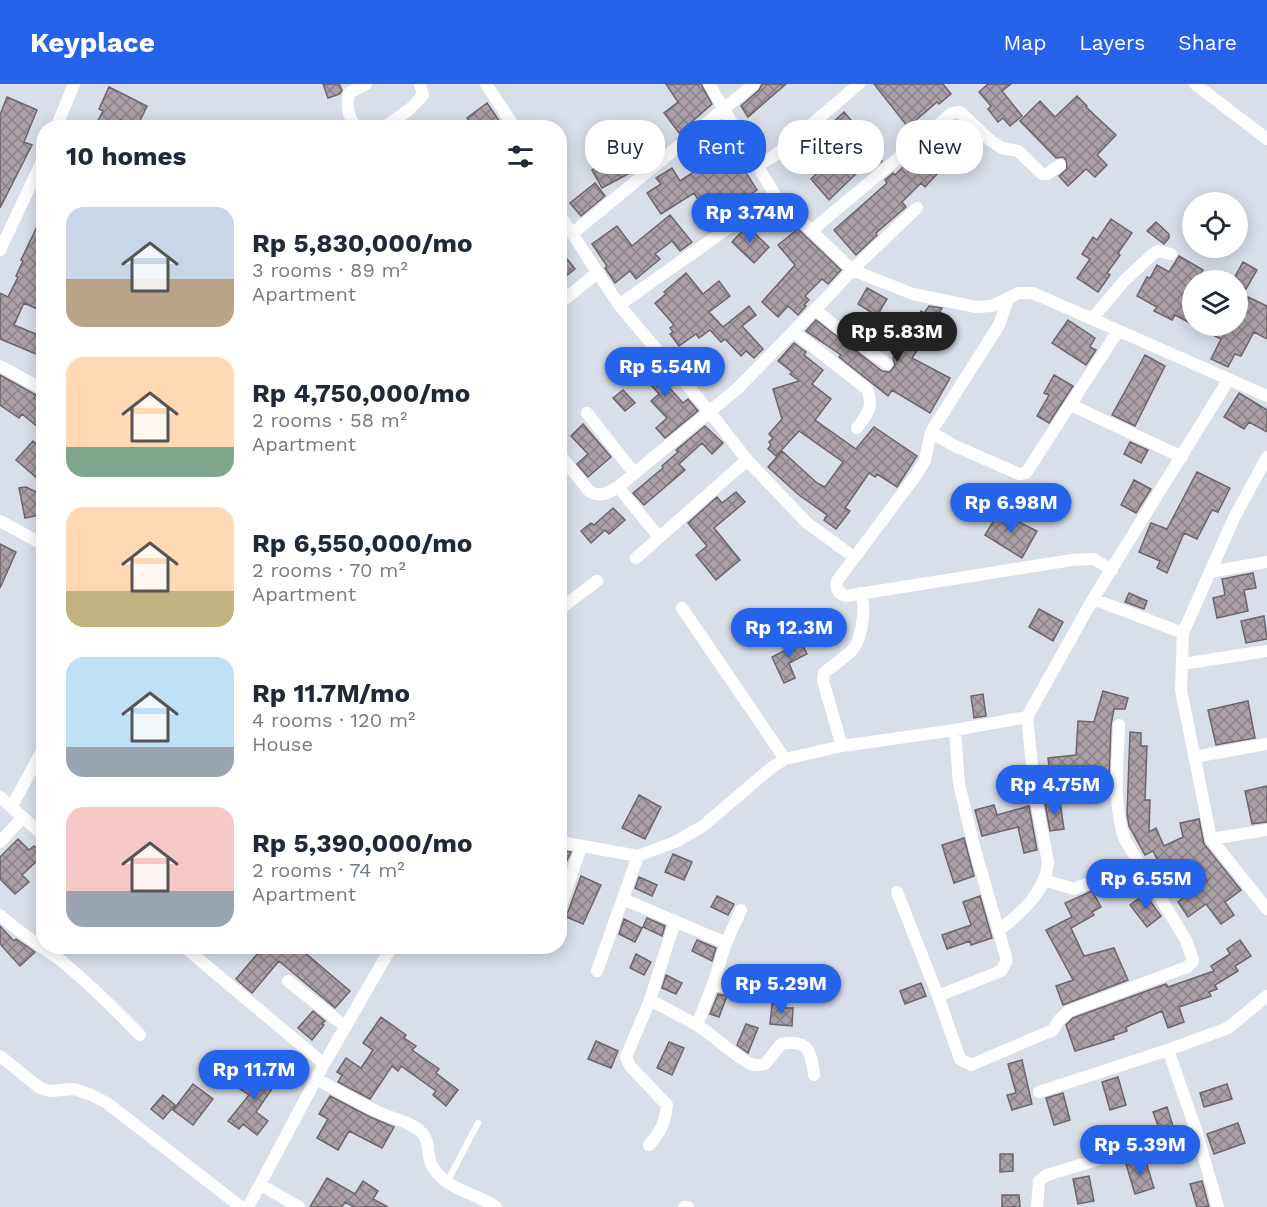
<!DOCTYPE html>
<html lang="en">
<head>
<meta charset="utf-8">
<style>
  body { margin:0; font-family:"Work Sans",sans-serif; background:#f6f6f7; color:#1f2937; height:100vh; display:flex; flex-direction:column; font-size:22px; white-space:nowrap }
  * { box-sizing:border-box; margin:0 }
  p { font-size:20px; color:#747a83 }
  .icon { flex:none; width:33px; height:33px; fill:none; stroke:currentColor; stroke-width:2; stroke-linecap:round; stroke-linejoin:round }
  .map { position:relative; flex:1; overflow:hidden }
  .sheet { position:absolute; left:36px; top:36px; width:531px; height:834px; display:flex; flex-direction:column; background:#fff; border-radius:24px; box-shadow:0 3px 15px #0003 }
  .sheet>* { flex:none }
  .guide { position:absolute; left:585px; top:36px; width:570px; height:54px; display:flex; gap:12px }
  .buttons { position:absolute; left:1182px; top:108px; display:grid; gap:12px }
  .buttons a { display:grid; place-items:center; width:66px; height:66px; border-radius:50%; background:#fff; box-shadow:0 3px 15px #0003; font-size:30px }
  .price { position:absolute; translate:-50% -51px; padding:0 14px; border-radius:21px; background:#2563eb; color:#fff; font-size:20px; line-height:39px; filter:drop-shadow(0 2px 3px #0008) }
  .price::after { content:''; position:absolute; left:50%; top:36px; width:18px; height:14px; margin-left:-9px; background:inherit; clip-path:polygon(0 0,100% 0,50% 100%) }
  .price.on { background:#222; color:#fff }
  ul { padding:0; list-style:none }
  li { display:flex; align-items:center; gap:18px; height:150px; padding:0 30px }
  li span { display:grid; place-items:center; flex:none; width:168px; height:120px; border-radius:18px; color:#555 }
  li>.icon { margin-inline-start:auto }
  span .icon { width:72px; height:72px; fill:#fffc; stroke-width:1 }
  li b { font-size:26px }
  h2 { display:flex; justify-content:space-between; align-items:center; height:72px; padding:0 30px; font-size:26px }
  .pill { padding:0 21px; border-radius:24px; background:#fff; box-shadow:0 3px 15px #0003; font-size:21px; line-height:54px }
  .pill.on { background:#2563eb; color:#fff }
  header { display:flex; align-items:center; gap:36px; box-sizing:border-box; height:84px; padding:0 30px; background:#2563eb; color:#fff }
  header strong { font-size:28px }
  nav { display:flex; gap:33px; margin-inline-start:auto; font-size:21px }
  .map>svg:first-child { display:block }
</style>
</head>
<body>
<header>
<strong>Keyplace</strong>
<nav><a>Map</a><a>Layers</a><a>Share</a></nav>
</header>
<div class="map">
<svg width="1267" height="1123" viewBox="0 0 1267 1123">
  <defs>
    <pattern id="building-cross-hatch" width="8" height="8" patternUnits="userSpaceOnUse" patternTransform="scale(1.5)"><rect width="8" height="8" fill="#aba0a7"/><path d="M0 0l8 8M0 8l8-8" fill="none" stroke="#8a8187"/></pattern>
  </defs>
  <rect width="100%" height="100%" fill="#d8dfe9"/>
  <!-- building -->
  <path fill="url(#building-cross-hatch)" stroke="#6e646a" stroke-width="1.5" d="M323,0H339L342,6L340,10L328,14Z
    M666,0H701L712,20L679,49L664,29L678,18Z
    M762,0H786L748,33L741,22L759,6Z
    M874,0H943L951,10L939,20L937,18L908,43Z
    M988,0H1011L1002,7L1022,32L1010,42L1003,34L998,38L988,25L991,22L979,8Z
    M109,3L147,22L137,43L121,36L117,44H94L103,27L99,25Z
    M1077,12L1087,22L1086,23L1116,51L1097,71L1107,81L1095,93L1086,85L1068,102L1059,92L1067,85L1066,76L1063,73L1056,74L1020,37L1040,17L1055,33Z
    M7,13L37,26L24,58L32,61L0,124V31Z
    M487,19L504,44H459L469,37L467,34Z
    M844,28L881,71L878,73L882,77L874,84L870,80L867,83L865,81L829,116L811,95L819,87L800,60L828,37L831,40Z
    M628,50L646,78L637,85L602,104L592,86L620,69L613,58Z
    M739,66L747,81L743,84L757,106L732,123L734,127L714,140L694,109L661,130L647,109L661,100L656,94L672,84L680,97L706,80L709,85Z
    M918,68L938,89L925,103L921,99L902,118L906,123L876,149L877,151L856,171L834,146L887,99L885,96L893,89L895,91Z
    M595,99L605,112L581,132L570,119Z
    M44,128V191L36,206L44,209V228L24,219L14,241L43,253L36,270L0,255V209L8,213L18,193L16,192L23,177L21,176Z
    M670,131L692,158L680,167L672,157L655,170L660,175L636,195L630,187L615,199L605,184L607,182L592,160L617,142L632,162Z
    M1111,135L1132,149L1118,169L1120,171L1107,189L1110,191L1098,208L1077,194L1090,175L1082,170L1093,153L1097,156Z
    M1156,138L1169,150V154L1164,160L1147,147Z
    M747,142L769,163L754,179L732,158Z
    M798,145L841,186L828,200L822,195L805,212L809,216L804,221L806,222L798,231L788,222L778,233L762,218L795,181L778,161Z
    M560,166L575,185L560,197Z
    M1179,172L1203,186L1197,196H1192V240L1175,231L1172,236L1154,227L1157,223L1137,212L1147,193L1150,194L1157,181L1169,188Z
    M1243,178L1257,186L1246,205L1238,200V196H1233Z
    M686,189L703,210L719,197L730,212L709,228L723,243L749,222L756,231L742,242L763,265L754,274L746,267L741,272L725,255L721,258L710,246L699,254L696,250L679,262L670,250L673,248L670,244L674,241L655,219L666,210L664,208Z
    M867,204L887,215L877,232L858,220Z
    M1248,213L1267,222V255L1254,248L1241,272L1235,270L1228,283L1211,275L1221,255L1195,242H1238V233Z
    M929,222L942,224L939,229L943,232L931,252L928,250L912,274L950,294L930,329L892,306L888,312L839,273L841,271L806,247L816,236L882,287L890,288L895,281L893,274L916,242L913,241L921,227L924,229Z
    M1068,236L1095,254L1090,263L1096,266L1086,281L1052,259Z
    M794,259L806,268L804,271L823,286L812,300L831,315L815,336L856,365L874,343L917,372L897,403L877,390L875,393L869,389L845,424L850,427L836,445L824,436L827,431L799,411L768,383L782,367L817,399L825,403L843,378L799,347L776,372L768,365L771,361L769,358L773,354L769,350L782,335L773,305L799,297L790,290L792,288L778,277Z
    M645,269L660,285L656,289L683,319L688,315L698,327L665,354L656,344L667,334L651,317L659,310L632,280Z
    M1145,271L1165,282L1135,342L1112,331Z
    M0,291L36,311L34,314L44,321V348L22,330L19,334L0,321Z
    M1054,291L1073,302L1049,339L1037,332L1049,311L1044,309Z
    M623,306L635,319L625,327L613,314Z
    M1239,309L1267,326V348L1249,338L1244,345L1224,333Z
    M583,340L611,373L588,393L577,380L588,370L571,352Z
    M705,342L723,359L712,370L702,359L679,380L685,386L644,421L633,409L663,384L662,382L678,368L676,366Z
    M33,357L44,367V400L16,376Z
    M1130,358L1148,366L1141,379L1124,370Z
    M1197,388L1230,404L1218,428L1212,426L1197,455L1184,449L1167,489L1157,484L1160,477L1139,468L1151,439L1167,445Z
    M1134,396L1151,405L1136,429L1121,421Z
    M26,403L44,412V430L25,434L19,404Z
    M736,408L745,418L714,444L740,476L716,496L696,471L707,462L688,439L717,413L722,419Z
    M613,424L625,436L609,450L605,446L591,459L581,447L591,439L594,441Z
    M999,428L1037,447L1022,474L985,451Z
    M0,460L16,468L0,504Z
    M1253,489L1256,504L1244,506L1248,527L1217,534L1213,514L1225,511L1222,495Z
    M1129,509L1147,517L1144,525L1125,518Z
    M1039,525L1063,538L1053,557L1029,543Z
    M1264,532L1267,555L1246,559L1241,537Z
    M798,552L807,570L789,579L795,594L784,599L772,573L788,565L785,559Z
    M1103,607L1128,614L1125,625H1114L1111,641L1109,696L1088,695L1051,698L1048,674L1076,671L1078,637L1094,638Z
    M983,610L986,632L974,634L971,612Z
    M1248,617L1255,654L1216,661L1208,626Z
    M1130,648L1141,649V662H1147L1145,716H1150L1149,748L1156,744L1164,762L1183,753L1180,739L1199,735L1204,760L1241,806L1225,818L1234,831L1221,840L1206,820L1188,833L1178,818L1207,797L1196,781L1167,795L1153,767L1145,771L1129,742L1127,730Z
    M1267,702V738L1252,740L1245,707Z
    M639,711L661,723L645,755L622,744Z
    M1060,718L1064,745L1050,747L1045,720Z
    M994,721L997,731L1029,722L1037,766L1024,769L1018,743L982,752L975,726Z
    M964,754L974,792L954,799L942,761Z
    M18,755L29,766L34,762L43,771L22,791L29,798L15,810L0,795V773Z
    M560,766L571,768L560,791Z
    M673,770L692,778L684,796L665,788Z
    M581,792L601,801L583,840L564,832L568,828Z
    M639,793L657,801L652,812L635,804Z
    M1092,807L1101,823L1092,828L1094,831L1071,844L1084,872L1114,864L1128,896L1063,921L1056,902L1073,896L1046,846L1072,833L1065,819Z
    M1145,810L1161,832L1147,843L1130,821Z
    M717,812L734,820L728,831L711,823Z
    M980,812L992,854L971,861L970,857L947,865L942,851L971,841L963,818Z
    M647,834L665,842L662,852L643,843Z
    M624,835L642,844L635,858L619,850Z
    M0,842L14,857L16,855L35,868L20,882L0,860Z
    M697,856L716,864L712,877L692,867Z
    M1240,856L1251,872L1235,882L1238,887L1215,901L1217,905L1209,908L1211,912L1179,923L1184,938L1168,944L1162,927L1126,943L1127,947L1113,952L1114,955L1075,967L1066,941L1073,934L1152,905L1166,900L1168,903L1214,887L1211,882L1230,870L1227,865Z
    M267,862H297L350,907L335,924L279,877L252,909L236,895L259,868L261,870Z
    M636,870L651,878L644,891L630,884Z
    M666,891L682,899L676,910L662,904Z
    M921,899L926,912L905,920L900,907Z
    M718,910L727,912L719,933L710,930Z
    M786,919L785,924H793L792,942L770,940L772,920Z
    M313,927L325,937L322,940L324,941L312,956L298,944Z
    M381,933L406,951L404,954L416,962L412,966L439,985L436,989L458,1006L446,1022L433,1011L436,1007L401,982L398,987L392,982L370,1015L338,998L342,991L337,988L346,974L361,984L373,966L363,959Z
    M746,940L758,944L748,969L737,961Z
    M596,957L618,967L611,984L588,975Z
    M669,958L684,964L672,991L657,984Z
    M1022,976L1032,1020L1012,1026L1007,1011L1016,1009L1008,980Z
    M257,981L278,996L256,1028L268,1037L257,1051L243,1040L239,1045L228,1037L249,1011L240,1005Z
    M1118,993L1126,1021L1110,1026L1102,998Z
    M193,1000L213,1015L193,1041L173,1026Z
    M1227,1000L1232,1015L1204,1023L1200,1009Z
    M1063,1009L1070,1036L1054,1041L1046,1014Z
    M163,1011L175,1021L163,1035L151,1025Z
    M330,1012L370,1033L394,1043L382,1064L349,1047L338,1066L317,1054L328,1035L319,1030Z
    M1167,1023L1173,1042L1160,1047L1153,1028Z
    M1238,1039L1245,1059L1214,1070L1207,1050Z
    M1000,1070H1013V1087L1000,1088Z
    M1145,1075L1154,1104L1135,1110L1126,1080Z
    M1089,1092L1094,1117L1078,1120L1073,1095Z
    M327,1094L355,1110L363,1097L378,1107L373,1115L388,1123H354L345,1118L342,1123H310Z
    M1202,1097L1209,1123H1197L1190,1100Z
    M1002,1111H1019L1020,1123H1002Z"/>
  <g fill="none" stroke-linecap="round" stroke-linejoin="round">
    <!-- lane -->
    <path stroke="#fff" stroke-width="6" d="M447,1098L478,1039"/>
    <!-- street -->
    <path stroke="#fff" stroke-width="12" d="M486,0L515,44
      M709,0L775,111L852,186L913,210L976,223L992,222L1019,209H1033L1267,312
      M1195,0L1267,55
      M56,44L74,0
      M357,44C348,34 346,21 349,9L366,0
      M383,44L410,25L423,11L420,0
      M758,81L774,72L859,0
      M560,131L619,221L709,327L747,376L807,439L854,473
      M811,147L952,29L960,28L991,57L1002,64L1018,67L1042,90H1047L1060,81
      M573,149L754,0
      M0,166L44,73
      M1008,215L999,241L931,348L925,376L917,390L837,497C835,505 839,510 846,512L1072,476L1094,475L1112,486
      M560,219L597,189
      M619,221L775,111
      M815,225L836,243L887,280
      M1092,235L1124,197L1154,169L1158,167L1171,170
      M794,248L867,305C874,323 868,329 857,344
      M0,282L44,306
      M1071,321L1182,373
      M587,329L634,389
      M931,348L953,361L1019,390L1026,389L1118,247
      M560,371L589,407C600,414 608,409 618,403L738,304L834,206L852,186L917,124
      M1267,373L1234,434L1183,549L1181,606L1211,755L1267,825
      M618,403L659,453
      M0,437L44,461
      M636,474L747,376
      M1210,488L1267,478
      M1093,515L1183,549
      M682,524L785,675
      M560,525L597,497
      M1182,580L1267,567
      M842,662L823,597L824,589C833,581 845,574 853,565C862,554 867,521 860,509
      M1194,673L1267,660
      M1117,707L1035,710L1027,633L1093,515L1229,295
      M0,713L44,752
      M12,722L44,663
      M1211,755L1267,746
      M0,758L23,733
      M560,758L638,772L675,758L703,742L771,684L785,675L842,662L955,646L1027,633
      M1044,796L1074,805L1140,779
      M897,808L938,912L1001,887L1006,878V873L975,766L959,700L955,646
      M623,815L726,859
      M560,825L581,763
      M0,831C19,849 42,862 63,878C90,901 116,926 140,951
      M675,837L650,916L697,941L713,900L758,912H778
      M998,847C1021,829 1046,808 1048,778L1035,710
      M183,862L324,980
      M597,887L638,772
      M288,897L346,943
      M713,900L726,859L741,826
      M938,912L960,975L971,981L1053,946L1059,936L1069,927L1187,883L1193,877L1186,856L1125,756C1112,720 1118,679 1119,641
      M697,941C711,949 743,980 755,981C759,982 762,980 765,980L781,960C809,955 811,968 814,991
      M0,972L40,1004L50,1007L74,1005L89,1010L107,1019L241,1123
      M317,995C336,1006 355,1017 374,1026C389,1034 408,1036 420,1047C432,1057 425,1074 434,1085C448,1106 476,1109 496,1123
      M1039,1008L1168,966
      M649,1061C661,1048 665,1038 667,1021L630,982L626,973L650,916
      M261,1101L299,1123
      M248,1123L324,980L392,862
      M684,1123H688
      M1037,1123L1039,1097L1047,1091L1196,1046
      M1218,1123L1196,1046L1168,966L1228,944L1267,912"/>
  </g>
</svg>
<div class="buttons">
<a><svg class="icon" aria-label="locate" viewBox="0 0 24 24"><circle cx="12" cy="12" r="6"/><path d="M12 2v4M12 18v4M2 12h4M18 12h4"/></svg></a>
<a><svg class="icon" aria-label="layers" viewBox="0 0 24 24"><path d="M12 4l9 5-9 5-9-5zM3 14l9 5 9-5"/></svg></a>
</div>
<b class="price" style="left:750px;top:160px">Rp 3.74M</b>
<b class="price on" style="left:897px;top:279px">Rp 5.83M</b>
<b class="price" style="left:665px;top:314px">Rp 5.54M</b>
<b class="price" style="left:1011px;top:450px">Rp 6.98M</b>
<b class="price" style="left:789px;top:575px">Rp 12.3M</b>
<b class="price" style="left:1055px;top:732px">Rp 4.75M</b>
<b class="price" style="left:1146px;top:826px">Rp 6.55M</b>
<b class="price" style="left:781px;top:931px">Rp 5.29M</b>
<b class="price" style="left:254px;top:1017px">Rp 11.7M</b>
<b class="price" style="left:1140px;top:1092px">Rp 5.39M</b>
<div class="guide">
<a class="pill">Buy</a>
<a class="pill on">Rent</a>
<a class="pill">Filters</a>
<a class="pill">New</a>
</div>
<section class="sheet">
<h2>10 homes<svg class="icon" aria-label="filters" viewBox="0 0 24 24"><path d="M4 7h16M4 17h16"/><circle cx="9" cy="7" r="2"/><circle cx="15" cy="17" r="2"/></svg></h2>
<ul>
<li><span style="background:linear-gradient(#c9d6e8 60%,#b9a48a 0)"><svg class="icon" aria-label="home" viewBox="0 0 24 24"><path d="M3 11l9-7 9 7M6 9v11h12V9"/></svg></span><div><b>Rp 5,830,000/mo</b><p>3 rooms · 89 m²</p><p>Apartment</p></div></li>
<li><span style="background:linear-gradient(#ffd9b3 75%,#7fa58c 0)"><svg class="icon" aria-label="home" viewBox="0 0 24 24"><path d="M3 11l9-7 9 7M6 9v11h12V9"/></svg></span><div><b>Rp 4,750,000/mo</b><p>2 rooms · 58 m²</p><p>Apartment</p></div></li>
<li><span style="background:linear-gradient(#ffd9b3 70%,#c2b280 0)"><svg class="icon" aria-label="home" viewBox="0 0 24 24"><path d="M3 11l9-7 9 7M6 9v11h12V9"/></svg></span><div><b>Rp 6,550,000/mo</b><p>2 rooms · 70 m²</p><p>Apartment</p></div></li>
<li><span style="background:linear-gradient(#bfe0f5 75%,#9aa5b1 0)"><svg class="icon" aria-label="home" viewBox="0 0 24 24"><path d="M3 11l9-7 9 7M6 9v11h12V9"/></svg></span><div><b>Rp 11.7M/mo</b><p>4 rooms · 120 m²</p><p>House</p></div></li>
<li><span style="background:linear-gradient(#f6c9c9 70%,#9aa5b1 0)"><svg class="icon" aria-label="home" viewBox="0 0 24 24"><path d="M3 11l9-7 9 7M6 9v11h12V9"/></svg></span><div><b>Rp 5,390,000/mo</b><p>2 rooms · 74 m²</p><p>Apartment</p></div></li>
</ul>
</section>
</div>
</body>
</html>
